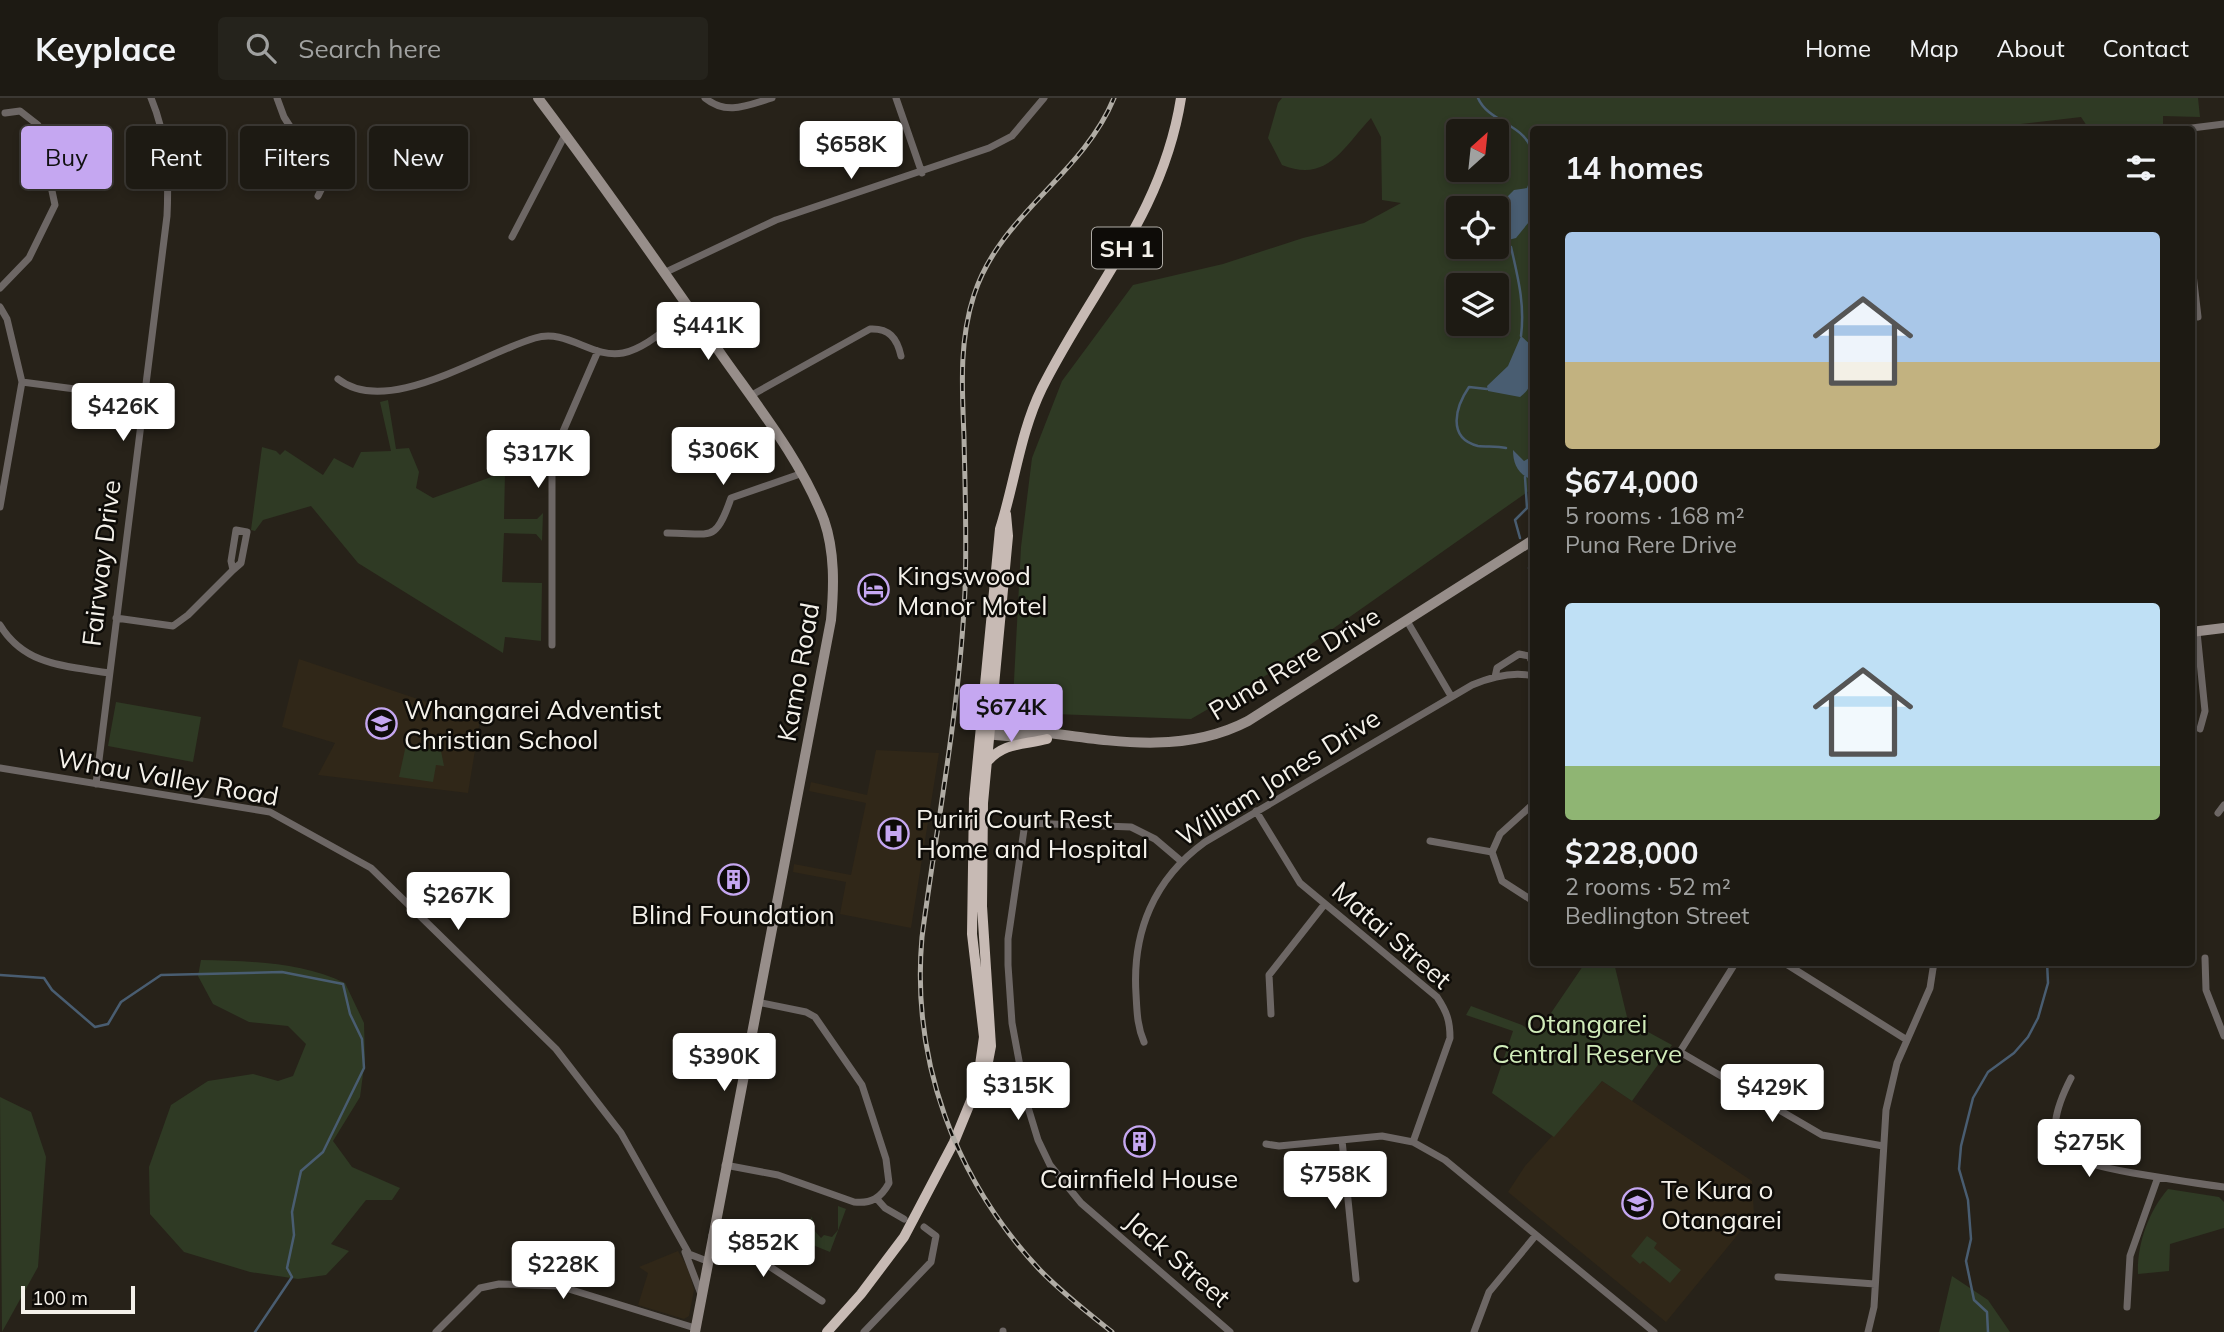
<!DOCTYPE html>
<html lang="en">
<head>
<meta charset="utf-8">
<style>
  body { margin:0; font-family:Mulish,sans-serif; background:#25231c; color:#f1f3f6; height:100vh; display:flex; flex-direction:column; font-size:26px; white-space:nowrap }
  * { box-sizing:border-box; margin:0 }
  p { font-size:23px; color:#a0a1a0 }
  .icon { flex:none; width:38px; height:38px; fill:none; stroke:currentColor; stroke-width:2; stroke-linecap:round; stroke-linejoin:round }
  .map { position:relative; flex:1; overflow:hidden }
  .drawer { position:absolute; left:1530px; top:28px; width:665px; height:840px; display:flex; flex-direction:column; background:#1d1a13; border-radius:7px; box-shadow:0 4px 10px #0003,0 0 0 2px #3b3833 }
  .drawer>* { flex:none }
  .hud { position:absolute; left:21px; top:28px; width:665px; height:63px; display:flex; gap:14px }
  .needle { width:46px; rotate:27deg }
  .tools { position:absolute; left:1446px; top:21px; display:grid; gap:14px }
  .tools a { display:grid; place-items:center; width:63px; height:63px; border-radius:7px; background:#1d1a13; box-shadow:0 4px 10px #0003,0 0 0 2px #3b3833; font-size:35px }
  .scale { position:absolute; left:21px; bottom:18px; width:114px; box-sizing:border-box; padding-left:7px; border:4px solid #f4f1ea; border-top:0; font-size:19px; line-height:24px; white-space:nowrap; color:#f4f1ea; -webkit-text-stroke:5px #0e0c08; paint-order:stroke }
  .price { position:absolute; translate:-50% -60px; padding:0 16px; border-radius:7px; background:#fff; color:#222; font-size:23px; line-height:46px; filter:drop-shadow(0 2px 4px #0008) }
  .price::after { content:''; position:absolute; left:50%; top:42px; width:21px; height:16px; margin-left:-10px; background:inherit; clip-path:polygon(0 0,100% 0,50% 100%) }
  .price.selected { background:#c5a7f1; color:#111 }
  ul { padding:0; list-style:none }
  li { display:grid; align-content:center; gap:14px; height:371px; padding:0 35px }
  li span { display:grid; place-items:center; height:217px; border-radius:7px; color:#555 }
  li>.icon { margin-inline-start:auto }
  span .icon { width:126px; height:126px; fill:#fffc; stroke-width:1 }
  li b { font-size:30px }
  h2 { display:flex; justify-content:space-between; align-items:center; height:84px; padding:0 35px; font-size:30px }
  .tag { padding:0 24px; border-radius:7px; background:#1d1a13; box-shadow:0 4px 10px #0003,0 0 0 2px #3b3833; font-size:24px; line-height:63px }
  .tag.selected { background:#c5a7f1; color:#111 }
  header { display:flex; align-items:center; gap:42px; box-sizing:border-box; height:98px; padding:0 35px; background:#1d1a13; border-bottom:2px solid #3b3833 }
  header strong { font-size:33px }
  nav { display:flex; gap:38px; margin-inline-start:auto; font-size:24px }
  .search { width:490px; height:63px; background:#25231c; display:flex; align-items:center; gap:18px; box-sizing:border-box; padding:0 24px; border-radius:7px; color:#a0a1a0; font-size:26px }
  .map>svg:first-child { display:block }
</style>
</head>
<body>
<header>
<strong>Keyplace</strong>
<div class="search"><svg class="icon" aria-label="search" viewBox="0 0 24 24"><circle cx="10" cy="10" r="6"/><path d="M15 15l6 6"/></svg>Search here</div>
<nav><a>Home</a><a>Map</a><a>About</a><a>Contact</a></nav>
</header>
<div class="map">
<svg width="2224" height="1234" viewBox="0 0 2224 1234">
  <rect width="100%" height="100%" fill="#272219"/>
  <!-- built -->
  <path fill="#302718" d="M299,561L480,622L468,695L318,677L335,645L282,629Z
    M876,652L939,655L911,830L840,816L846,784L793,774L794,766L851,777L866,705L809,693L811,684L867,697Z
    M1602,983L1752,1083L1754,1117L1666,1224L1508,1094L1525,1068Z
    M678,1153L688,1170L694,1192L689,1218L684,1221L638,1207L648,1175L639,1169Z"/>
  <!-- green -->
  <path fill="#2f3a24" fill-rule="evenodd" d="M1282,0H2198L2200,19L2163,18V32L2089,31L2081,19L1968,32H1533V390L1270,575L1191,621L1054,616L1013,602L1021,449L1032,360L1062,283L1133,187L1223,166L1303,140L1364,125L1401,105L1382,102L1381,39L1371,20C1342,51 1327,85 1282,67L1268,40L1278,5ZM1458,33H1496V72H1458ZM1458,110H1496V149H1458ZM1458,187H1496V226H1458Z
    M388,302L396,351L409,350L419,374L416,390L433,400L505,374L504,421H537L543,415L542,443L536,436L504,435L502,484L542,485L541,543L505,539L503,555L358,465L311,408L263,422L255,433L251,432L262,349L276,353L280,357L285,352L323,377L334,360L353,370L361,354L391,353L380,304Z
    M116,604L201,619L193,664L108,648Z
    M406,647L441,653L444,668L436,667L433,684L399,679Z
    M201,862C250,863 301,864 345,885L364,925L365,961L360,999L333,1043L352,1069L400,1090L392,1102H366L331,1146L349,1153L326,1177L298,1181L250,1174L184,1154L150,1116L149,1069L171,1007L208,983L253,976L278,983L293,978L306,946L288,928L249,924L213,906L198,878Z
    M1585,865H1614L1628,923L1672,947L1632,1003L1602,983L1554,1039L1492,995L1513,933L1466,917L1471,908L1522,927L1536,937Z
    M0,999L31,1014L46,1059L38,1169L2,1234Z
    M2168,1091L2219,1099L2224,1104V1130L2170,1146L2169,1173L2138,1176C2137,1147 2148,1114 2168,1091Z
    M838,1108L846,1111L830,1154L803,1143L812,1118L813,1131L821,1140L824,1137L832,1139L838,1132Z
    M1647,1138L1657,1145L1654,1150L1681,1172L1670,1185L1643,1163L1640,1166L1631,1158Z
    M1952,1178L1988,1202L2010,1234H1939Z"/>
  <!-- water -->
  <path fill="#495d71" d="M1530,81L1533,119L1516,140L1496,145V110H1486L1487,105L1492,101L1503,103L1514,92L1527,90Z
    M1521,238L1533,249C1533,268 1537,287 1520,299L1488,293L1487,288L1508,268Z
    M1513,352L1524,363L1533,358V382C1518,377 1513,366 1513,352Z"/>
  <g fill="none" stroke-linecap="round" stroke-linejoin="round">
    <!-- stream -->
    <path stroke="#495d71" stroke-width="2.5" d="M1478,0C1489,26 1530,26 1533,59
      M1530,81L1533,73
      M1511,149C1518,180 1525,206 1521,238
      M1487,291L1469,289C1456,308 1446,340 1478,348C1487,349 1497,348 1506,350
      M1520,440L1515,422L1527,410L1525,379
      M1529,470L1533,482
      M0,877L44,880L52,892L95,929L108,926L121,904L161,877L282,874L343,886L350,916L362,941L364,970L323,1054L301,1073L292,1114L294,1137L287,1170L292,1179L255,1234
      M1988,1234L1987,1214L1974,1202L1966,1163L1971,1141L1968,1102L1959,1071L1961,1048L1973,1000L1988,974L2014,955L2028,939L2038,920L2048,885L2047,864"/>
    <!-- minor -->
    <path stroke="#6d6765" stroke-width="7" d="M277,0L284,19L319,74L322,90L318,98
      M705,0C727,18 748,7 772,0
      M896,0L922,75
      M2176,32L2224,26
      M512,139L565,37
      M2191,159L2198,219H2191
      M666,174L776,122L989,50L1012,38L1044,0
      M0,190L29,160L55,107L38,27L20,13L5,15
      M0,209L7,221L22,284L0,409
      M338,281C387,320 483,255 535,240C567,230 592,261 623,255C647,250 671,226 691,213
      M22,284L143,300
      M750,298L870,231C889,230 897,240 901,258
      M667,435C712,435 715,446 731,400L800,376
      M116,520L173,528L188,517L233,472L231,463L236,432L247,434L241,465L233,472
      M1407,523L1451,598
      M0,527C25,568 66,568 109,575
      M2197,534L2205,613L2200,631
      M552,547V371L558,345L598,253
      M1495,579L1497,570L1519,556L1529,558L1533,566
      M0,670L270,714L371,770L556,951L621,1035L689,1156L707,1163
      M96,686L167,118C169,77 167,38 151,0
      M1533,706L1500,736L1492,754L1502,783L1533,803
      M1256,713L1300,785L1437,899C1447,914 1450,923 1450,940L1413,1044
      M2218,715L2224,707
      M1430,743L1492,754
      M1181,763L1155,741L1131,729L1025,725L1008,841V867L1012,925L1027,1006L1038,1042L1050,1067L1081,1105L1230,1234
      M2205,860L2206,892L2224,938
      M1783,864L1907,942
      M1271,916L1269,877L1324,807
      M1144,944C1137,928 1137,913 1136,896C1132,834 1154,781 1205,744L1472,587C1491,579 1513,573 1533,578
      M1680,954L1822,1037L1883,1048
      M1676,960L1736,864
      M2071,980C2034,1052 2066,1063 2133,1075C2163,1080 2193,1085 2224,1089
      M1342,1042L1356,1181
      M1266,1046L1279,1048L1382,1038L1413,1044L1445,1062L1654,1234
      M725,1067L778,1077L854,1104C871,1106 881,1100 889,1085L886,1061L862,987L815,919L806,914L757,904
      M877,1101L885,1110L904,1121
      M712,1137L731,1143L822,1203
      M685,1154L701,1196
      M1778,1179L1875,1186
      M2127,1209L2130,1158L2158,1079
      M436,1234L480,1190L499,1186L559,1188L695,1230
      M864,1234L931,1164L936,1138L924,1129
      M1003,1234V1233
      M1474,1234L1489,1194L1536,1137
      M1868,1234L1874,1209L1886,1012L1897,965L1930,890L1934,864"/>
    <!-- secondary -->
    <path stroke="#978e8a" stroke-width="10" d="M538,0C602,85 663,172 723,259C759,310 802,364 824,422C835,454 834,489 831,522L695,1234
      M2191,534L2224,530
      M983,628C1003,630 1023,631 1042,634C1111,643 1183,657 1248,623L1533,442
      M984,636L1039,641"/>
    <!-- trunk -->
    <path stroke="#c7bab4" stroke-width="10" d="M997,596L1003,618L1012,631
      M987,664C1004,644 1024,647 1047,641
      M982,995L991,948L982,808L983,705L1008,438L1006,416
      M827,1234L861,1196L904,1139L954,1044L977,988L984,939L972,836L974,701L1000,431C1015,384 1020,335 1042,290C1092,190 1163,115 1181,0"/>
    <defs>
      <path id="rail" d="M1112,1234C1087,1214 1061,1194 1039,1171C955,1081 911,963 922,839C937,724 960,609 965,492C967,441 965,390 964,339C962,290 959,243 974,197C1000,116 1082,78 1114,0"/>
    </defs>
    <!-- rail casing -->
    <use href="#rail" stroke="#b0aca4" stroke-width="5"/>
    <!-- rail -->
    <use href="#rail" stroke="#0e0c08" stroke-width="2.5" stroke-dasharray="8" stroke-linecap="butt"/>
  </g>
  <!-- icons -->
  <defs>
    <symbol id="hotel-ring" viewBox="-11 -11 22 22"><circle r="9.5" fill="#0e0c08" stroke="#c5a7f1" stroke-width="1.5"/><path d="M-6-4.5h1.5V1H6V5H4.5V3h-9V5H-6ZM-4 0a1.8 1.8 0 1 1 3.6 0ZM.5 0V-2.5h3Q6-2.5 6 0Z" fill="#c5a7f1"/></symbol>
    <symbol id="school-ring" viewBox="-11 -11 22 22"><circle r="9.5" fill="#0e0c08" stroke="#c5a7f1" stroke-width="1.5"/><path d="M0-5L7-2L0 1L-7-2ZM-4 1L0 2.5L4 1V4Q0 6-4 4Z" fill="#c5a7f1"/></symbol>
    <symbol id="hospital-ring" viewBox="-11 -11 22 22"><circle r="9.5" fill="#0e0c08" stroke="#c5a7f1" stroke-width="1.5"/><path d="M-5-5h3v3.5h4V-5h3V5h-3V1.5h-4V5h-3Z" fill="#c5a7f1"/></symbol>
    <symbol id="building-ring" viewBox="-11 -11 22 22"><circle r="9.5" fill="#0e0c08" stroke="#c5a7f1" stroke-width="1.5"/><path d="M-4-6H4V6H1V3H-1V6H-4ZM-2.5-4.3h1.7v1.8h-1.7ZM.8-4.3h1.7v1.8H.8ZM-2.5-1h1.7V.8h-1.7ZM.8-1h1.7V.8H.8Z" fill="#c5a7f1"/></symbol>
  </defs>
  <g fill-rule="evenodd">
    <use href="#hotel-ring" x="856" y="474" width="35" height="35"/>
    <use href="#school-ring" x="364" y="608" width="35" height="35"/>
    <use href="#hospital-ring" x="876" y="718" width="35" height="35"/>
    <use href="#building-ring" x="716" y="764" width="35" height="35"/>
    <use href="#building-ring" x="1122" y="1026" width="35" height="35"/>
    <use href="#school-ring" x="1620" y="1088" width="35" height="35"/>
  </g>
  <g text-anchor="middle" dominant-baseline="central" stroke-width="5" stroke-linejoin="round" paint-order="stroke">
    <!-- shield labels -->
    <rect fill="#0e0c08" stroke="#afaca6" stroke-width="2" x="1092" y="129.5" width="70" height="41" rx="5"/>
    <g font-size="24" font-weight="bold" fill="#f4f1ea">
      <text x="1127" y="150">SH 1</text>
    </g>
    <!-- street labels -->
    <g font-size="26" fill="#f4f1ea" stroke="#0e0c08">
      <text transform="translate(101 465) rotate(-83)">Fairway Drive</text>
      <text transform="translate(1294 565) rotate(-31)">Puna Rere Drive</text>
      <text transform="translate(798 574) rotate(-80)">Kamo Road</text>
      <text transform="translate(168 679) rotate(10)">Whau Valley Road</text>
      <text transform="translate(1278 679) rotate(-32)">William Jones Drive</text>
      <text transform="translate(1392 837) rotate(41)">Matai Street</text>
      <text transform="translate(1178 1161) rotate(41)">Jack Street</text>
    </g>
    <!-- poi labels -->
    <g font-size="26" fill="#f4f1ea" stroke="#0e0c08" text-anchor="start">
      <text x="897" y="477">Kingswood<tspan x="897" dy="30">Manor Motel</tspan></text>
      <text x="404" y="611">Whangarei Adventist<tspan x="404" dy="30">Christian School</tspan></text>
      <text x="916" y="720">Puriri Court Rest<tspan x="916" dy="30">Home and Hospital</tspan></text>
      <text x="733" y="816" text-anchor="middle">Blind Foundation</text>
      <text x="1139" y="1080" text-anchor="middle">Cairnfield House</text>
      <text x="1661" y="1091">Te Kura o<tspan x="1661" dy="30">Otangarei</tspan></text>
    </g>
    <!-- park labels -->
    <g font-size="26" fill="#d0ebb9" stroke="#0e0c08">
      <text x="1587" y="925">Otangarei<tspan x="1587" dy="30">Central Reserve</tspan></text>
    </g>
  </g>
</svg>
<div class="tools">
<a><svg class="needle" viewBox="-14 -14 28 28"><path d="M0-13l5 13h-10z" fill="#e53935"/><path d="M0 13l5-13h-10z" fill="#a0a1a0"/></svg></a>
<a><svg class="icon" aria-label="locate" viewBox="0 0 24 24"><circle cx="12" cy="12" r="6"/><path d="M12 2v4M12 18v4M2 12h4M18 12h4"/></svg></a>
<a><svg class="icon" aria-label="layers" viewBox="0 0 24 24"><path d="M12 4l9 5-9 5-9-5zM3 14l9 5 9-5"/></svg></a>
</div>
<div class="scale">100 m</div>
<b class="price" style="left:851px;top:83px">$658K</b>
<b class="price" style="left:708px;top:264px">$441K</b>
<b class="price" style="left:123px;top:345px">$426K</b>
<b class="price" style="left:723px;top:389px">$306K</b>
<b class="price" style="left:538px;top:392px">$317K</b>
<b class="price selected" style="left:1011px;top:646px">$674K</b>
<b class="price" style="left:458px;top:834px">$267K</b>
<b class="price" style="left:724px;top:995px">$390K</b>
<b class="price" style="left:1018px;top:1024px">$315K</b>
<b class="price" style="left:1772px;top:1026px">$429K</b>
<b class="price" style="left:2089px;top:1081px">$275K</b>
<b class="price" style="left:1335px;top:1113px">$758K</b>
<b class="price" style="left:763px;top:1181px">$852K</b>
<b class="price" style="left:563px;top:1203px">$228K</b>
<div class="hud">
<a class="tag selected">Buy</a>
<a class="tag">Rent</a>
<a class="tag">Filters</a>
<a class="tag">New</a>
</div>
<section class="drawer">
<h2>14 homes<svg class="icon" aria-label="filters" viewBox="0 0 24 24"><path d="M4 7h16M4 17h16"/><circle cx="9" cy="7" r="2"/><circle cx="15" cy="17" r="2"/></svg></h2>
<ul>
<li><span style="background:linear-gradient(#a9c7e8 60%,#c2b280 0)"><svg class="icon" aria-label="home" viewBox="0 0 24 24"><path d="M3 11l9-7 9 7M6 9v11h12V9"/></svg></span><div><b>$674,000</b><p>5 rooms · 168 m²</p><p>Puna Rere Drive</p></div></li>
<li><span style="background:linear-gradient(#bfe0f5 75%,#8fb573 0)"><svg class="icon" aria-label="home" viewBox="0 0 24 24"><path d="M3 11l9-7 9 7M6 9v11h12V9"/></svg></span><div><b>$228,000</b><p>2 rooms · 52 m²</p><p>Bedlington Street</p></div></li>
</ul>
</section>
</div>
</body>
</html>
